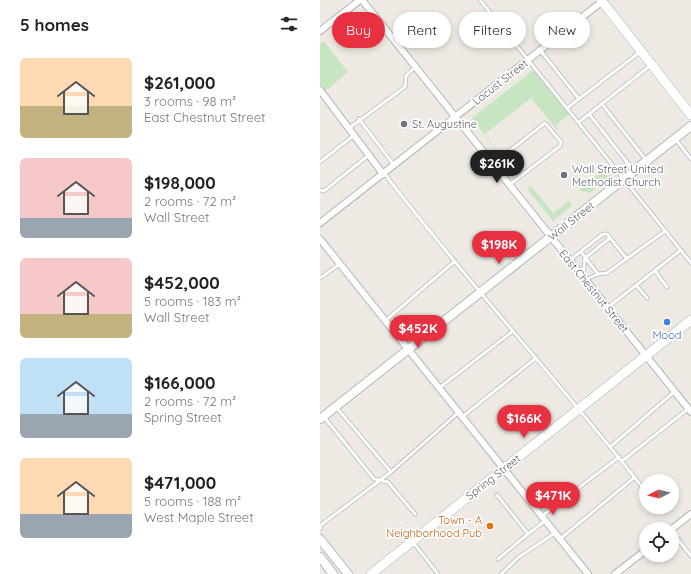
<!DOCTYPE html>
<html lang="en">
<head>
<meta charset="utf-8">
<style>
  body { margin:0; font-family:Quicksand,sans-serif; background:#f2f2f2; color:#222; height:100vh; display:flex; flex-direction:column; font-size:15px; white-space:nowrap }
  * { box-sizing:border-box; margin:0 }
  p { font-size:13px; color:#767676 }
  .icon { flex:none; width:22px; height:22px; fill:none; stroke:currentColor; stroke-width:2; stroke-linecap:round; stroke-linejoin:round }
  .map { position:relative; flex:1; overflow:hidden }
  .sheet { display:flex; flex-direction:column; background:#fff; width:320px }
  .sheet>* { flex:none }
  .banner { position:absolute; left:12px; top:12px; width:299px; height:36px; display:flex; gap:8px }
  .needle { width:26px; rotate:263deg }
  .tools { position:absolute; left:319px; top:474px; display:grid; gap:8px }
  .tools a { display:grid; place-items:center; width:40px; height:40px; border-radius:50%; background:#fff; box-shadow:0 2px 6px #0003; font-size:20px }
  .price { position:absolute; translate:-50% -34px; padding:0 9px; border-radius:14px; background:#e73040; color:#fff; font-size:13px; line-height:26px; filter:drop-shadow(0 1px 2px #0008) }
  .price::after { content:''; position:absolute; left:50%; top:24px; width:12px; height:9px; margin-left:-6px; background:inherit; clip-path:polygon(0 0,100% 0,50% 100%) }
  .price.on { background:#222; color:#fff }
  ul { padding:0; list-style:none }
  li { display:flex; align-items:center; gap:12px; height:100px; padding:0 20px }
  li span { display:grid; place-items:center; flex:none; width:112px; height:80px; border-radius:6px; color:#555 }
  li>.icon { margin-inline-start:auto }
  span .icon { width:48px; height:48px; fill:#fffc; stroke-width:1 }
  li b { font-size:17px }
  h2 { display:flex; justify-content:space-between; align-items:center; height:48px; padding:0 20px; font-size:17px }
  .chip { padding:0 14px; border-radius:18px; background:#fff; box-shadow:0 2px 6px #0003; font-size:14px; line-height:36px }
  .chip.on { background:#e73040; color:#fff }
  main { display:flex; flex:1; min-height:0 }
  .map>svg:first-child { display:block }
</style>
</head>
<body>
<main>
<section class="sheet">
<h2>5 homes<svg class="icon" aria-label="filters" viewBox="0 0 24 24"><path d="M4 7h16M4 17h16"/><circle cx="9" cy="7" r="2"/><circle cx="15" cy="17" r="2"/></svg></h2>
<ul>
<li><span style="background:linear-gradient(#ffd9b3 60%,#c2b280 0)"><svg class="icon" aria-label="home" viewBox="0 0 24 24"><path d="M3 11l9-7 9 7M6 9v11h12V9"/></svg></span><div><b>$261,000</b><p>3 rooms · 98 m²</p><p>East Chestnut Street</p></div></li>
<li><span style="background:linear-gradient(#f6c9c9 75%,#9aa5b1 0)"><svg class="icon" aria-label="home" viewBox="0 0 24 24"><path d="M3 11l9-7 9 7M6 9v11h12V9"/></svg></span><div><b>$198,000</b><p>2 rooms · 72 m²</p><p>Wall Street</p></div></li>
<li><span style="background:linear-gradient(#f6c9c9 70%,#c2b280 0)"><svg class="icon" aria-label="home" viewBox="0 0 24 24"><path d="M3 11l9-7 9 7M6 9v11h12V9"/></svg></span><div><b>$452,000</b><p>5 rooms · 183 m²</p><p>Wall Street</p></div></li>
<li><span style="background:linear-gradient(#bfe0f5 70%,#9aa5b1 0)"><svg class="icon" aria-label="home" viewBox="0 0 24 24"><path d="M3 11l9-7 9 7M6 9v11h12V9"/></svg></span><div><b>$166,000</b><p>2 rooms · 72 m²</p><p>Spring Street</p></div></li>
<li><span style="background:linear-gradient(#ffd9b3 70%,#9aa5b1 0)"><svg class="icon" aria-label="home" viewBox="0 0 24 24"><path d="M3 11l9-7 9 7M6 9v11h12V9"/></svg></span><div><b>$471,000</b><p>5 rooms · 188 m²</p><p>West Maple Street</p></div></li>
</ul>
</section>
<div class="map">
<svg width="371" height="574" viewBox="0 0 371 574">
  <rect width="100%" height="100%" fill="#eeeae3"/>
  <!-- green -->
  <path fill="#c6e5c0" d="M4,41L28,72L8,89L3,91L0,87V44Z
    M213,70L250,114L236,125L238,129L237,130L211,98L165,134L179,154L152,118Z
    M287,168L292,174L270,193L261,191L259,189Z
    M211,186L233,213L249,201L252,206L233,221L207,189Z"/>
  <g fill="none" stroke-linecap="round" stroke-linejoin="round">
    <defs>
      <path id="service" d="M160,0L371,263
        M220,50L259,99
        M282,104L326,160
        M247,108L320,52
        M269,114L314,171
        M39,119L74,165
        M259,122L331,65
        M28,129L85,87L86,76L95,67
        M356,140L371,159
        M0,162L33,136
        M173,164L225,123L241,142L240,146L189,185
        M64,173C146,281 239,381 323,488
        M0,190L4,191L49,155
        M261,252L278,274
        M250,260L283,234H287L290,238
        M335,271L347,287
        M263,276L265,258L290,238L307,259
        M0,278L20,264
        M265,280L278,274L287,273L345,231
        M316,285L327,298
        M287,308L361,250
        M65,321L135,261
        M119,388L193,331
        M16,407L71,472L139,412
        M4,417L54,479L68,482L95,514
        M142,417L216,358
        M290,447L354,392
        M302,461L368,409
        M177,495L208,534L226,520
        M222,516L299,457
        M0,529L1,525L71,472
        M352,532L371,556
        M240,539L315,477
        M93,542L118,574
        M178,559L208,534
        M181,574L199,557L235,533"/>
      <path id="minor" d="M42,0L371,412
        M0,31L40,0
        M0,90L63,174
        M0,223L284,0
        M0,239L268,574
        M352,529L371,514
        M295,574L326,550"/>
      <path id="tertiary" d="M0,419L371,126
        M0,539L28,574
        M0,557L13,574"/>
      <path id="secondary" d="M281,0L371,115
        M51,574L371,320"/>
    </defs>
    <!-- service casing -->
    <use href="#service" stroke="#b4b7ba" stroke-width="4.5"/>
    <!-- minor casing -->
    <use href="#minor" stroke="#b4b7ba" stroke-width="8"/>
    <!-- tertiary casing -->
    <use href="#tertiary" stroke="#b4b7ba" stroke-width="10"/>
    <!-- secondary casing -->
    <use href="#secondary" stroke="#b2b7bb" stroke-width="10"/>
    <!-- service -->
    <use href="#service" stroke="#fff" stroke-width="3"/>
    <!-- minor -->
    <use href="#minor" stroke="#fff" stroke-width="6"/>
    <!-- tertiary -->
    <use href="#tertiary" stroke="#fff" stroke-width="8"/>
    <!-- secondary -->
    <use href="#secondary" stroke="#fff" stroke-width="9"/>
  </g>
  <!-- markers -->
  <g fill="#6b7280" stroke="#fff" stroke-width="1.5">
    <circle cx="84" cy="124" r="4"/>
    <circle cx="244" cy="175" r="4"/>
  </g>
  <circle fill="#3f7fe0" stroke="#fff" stroke-width="1.5" cx="347" cy="322" r="4"/>
  <circle fill="#e8710a" stroke="#fff" stroke-width="1.5" cx="170" cy="526" r="4"/>
  <g text-anchor="middle" dominant-baseline="central" stroke-width="3.5" stroke-linejoin="round" paint-order="stroke">
    <!-- street labels -->
    <g font-size="11" fill="#5b6064" stroke="#fff">
      <text transform="translate(180 82) rotate(-38)">Locust Street</text>
      <text transform="translate(251 221) rotate(-38)">Wall Street</text>
      <text transform="translate(274 291) rotate(51)">East Chestnut Street</text>
      <text transform="translate(173 477) rotate(-38)">Spring Street</text>
    </g>
    <!-- worship labels -->
    <g font-size="11" fill="#5b616d" stroke="#fff" text-anchor="start">
      <text x="92" y="124">St. Augustine</text>
      <text x="252" y="169">Wall Street United<tspan x="252" dy="13">Methodist Church</tspan></text>
    </g>
    <!-- shop labels -->
    <g font-size="11" fill="#366cbe" stroke="#fff">
      <text x="347" y="335">Mood</text>
    </g>
    <!-- food labels -->
    <g font-size="11" fill="#c56008" stroke="#fff" text-anchor="end">
      <text x="162" y="520">Town - A<tspan x="162" dy="13">Neighborhood Pub</tspan></text>
    </g>
  </g>
</svg>
<div class="tools">
<a><svg class="needle" viewBox="-14 -14 28 28"><path d="M0-13l5 13h-10z" fill="#e53935"/><path d="M0 13l5-13h-10z" fill="#767676"/></svg></a>
<a><svg class="icon" aria-label="locate" viewBox="0 0 24 24"><circle cx="12" cy="12" r="6"/><path d="M12 2v4M12 18v4M2 12h4M18 12h4"/></svg></a>
</div>
<b class="price on" style="left:177px;top:184px">$261K</b>
<b class="price" style="left:179px;top:265px">$198K</b>
<b class="price" style="left:98px;top:349px">$452K</b>
<b class="price" style="left:204px;top:439px">$166K</b>
<b class="price" style="left:233px;top:516px">$471K</b>
<div class="banner">
<a class="chip on">Buy</a>
<a class="chip">Rent</a>
<a class="chip">Filters</a>
<a class="chip">New</a>
</div>
</div>
</main>
</body>
</html>
